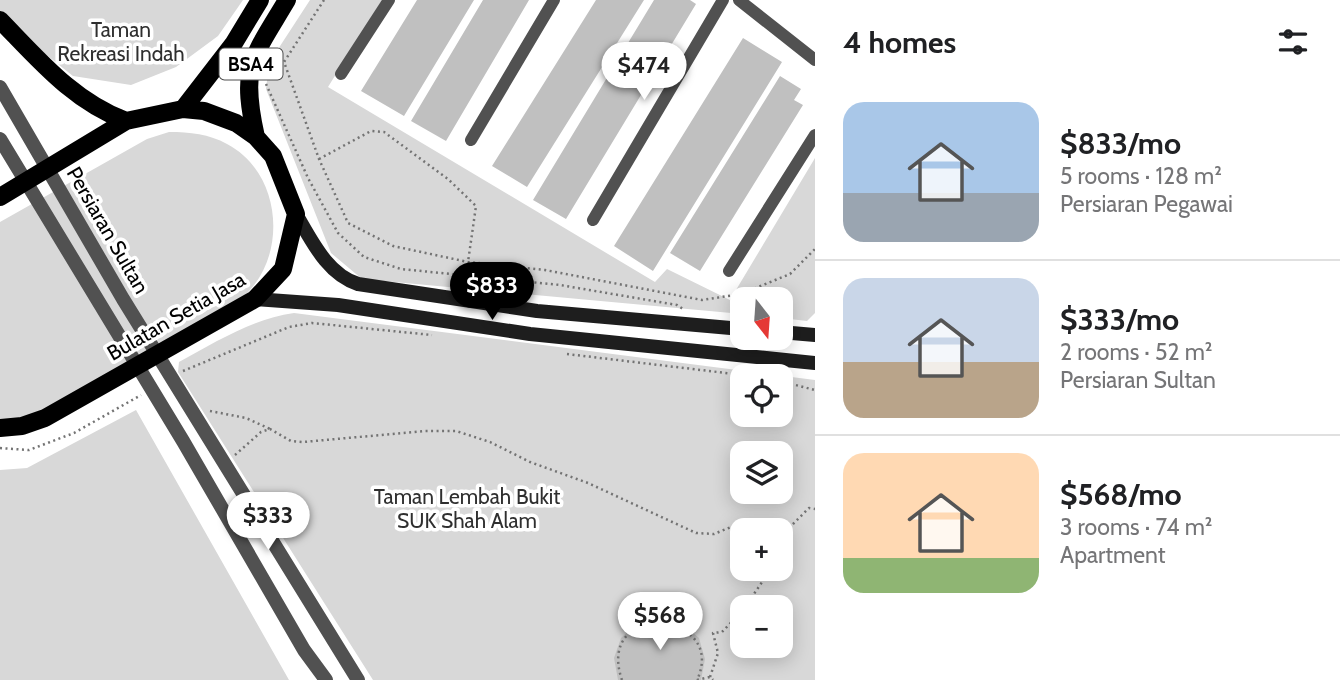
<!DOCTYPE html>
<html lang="en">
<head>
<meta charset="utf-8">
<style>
  body { margin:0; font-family:Cabin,sans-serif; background:#f2f2f2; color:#202124; height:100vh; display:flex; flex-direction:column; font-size:26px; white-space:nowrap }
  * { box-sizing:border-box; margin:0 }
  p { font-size:23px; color:#757577 }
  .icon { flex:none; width:38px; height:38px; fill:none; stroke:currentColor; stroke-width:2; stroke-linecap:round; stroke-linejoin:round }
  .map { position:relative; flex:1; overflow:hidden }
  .side { display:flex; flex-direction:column; background:#fff; width:525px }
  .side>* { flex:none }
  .needle { width:46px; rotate:163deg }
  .controls { position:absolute; left:730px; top:287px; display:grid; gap:14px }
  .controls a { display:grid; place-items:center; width:63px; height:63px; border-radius:14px; background:#fff; box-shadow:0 4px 18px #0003; font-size:35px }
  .price { position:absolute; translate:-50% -60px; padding:0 16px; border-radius:24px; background:#fff; color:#222; font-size:23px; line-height:46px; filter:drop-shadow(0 2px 4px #0008) }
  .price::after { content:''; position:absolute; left:50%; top:42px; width:21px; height:16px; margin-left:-10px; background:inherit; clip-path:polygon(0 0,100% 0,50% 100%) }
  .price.on { background:#000; color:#fff }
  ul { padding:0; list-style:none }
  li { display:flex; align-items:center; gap:21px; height:175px; padding:0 28px }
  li+li { border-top:2px solid #e0e0e0 }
  li span { display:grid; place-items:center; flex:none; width:196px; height:140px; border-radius:21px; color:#555 }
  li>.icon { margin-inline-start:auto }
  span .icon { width:84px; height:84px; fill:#fffc; stroke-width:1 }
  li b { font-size:30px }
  h2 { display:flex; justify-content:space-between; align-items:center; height:84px; padding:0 28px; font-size:30px }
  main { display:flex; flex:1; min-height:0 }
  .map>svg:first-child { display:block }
</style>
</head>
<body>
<main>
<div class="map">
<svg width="815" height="680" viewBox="0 0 815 680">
  <rect width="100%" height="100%" fill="#fff"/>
  <!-- green -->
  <path fill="#d8d8d8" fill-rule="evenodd" d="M0,0H243L218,36L176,67L131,85L73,76L19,33L0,11Z
    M310,0H382L328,87L655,282L667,269L730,300L815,158V313L807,321L781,318L780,299H742V314L362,279L331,253L266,89L269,63Z
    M169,132C190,132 209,134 227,144C279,171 288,248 250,290C243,298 233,304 225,311L44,414L10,421L0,420V222L147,139Z
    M294,313L815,380V680H373L178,372L179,362C216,342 252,319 294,313ZM742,376H780V415H742ZM742,453H780V492H742ZM742,530H780V569H742ZM742,607H780V646H742Z
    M136,410L289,680H0V470L27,468Z"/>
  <!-- building -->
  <path fill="#c0c0c0" d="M417,0H474L404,116L361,91Z
    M483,0H529L446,141L411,121Z
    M596,0H644L527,187L492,166Z
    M654,0H690L696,4L566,219L533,200Z
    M743,38L782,62L653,271L614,246Z
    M780,76L801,89L794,100L803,105L700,271L670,253Z
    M657,617L678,620L699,638L705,659L701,680H618L614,658L621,638L637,623Z"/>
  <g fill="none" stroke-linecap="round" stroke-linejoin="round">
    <!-- path -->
    <path stroke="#737373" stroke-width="2.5" stroke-dasharray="2 3.5" stroke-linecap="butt" d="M324,0L284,62L319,159L348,223L393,246L468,262L545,270L702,300L741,294L790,274L815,249
      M266,84L308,178L338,233L364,257L401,269L560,285L677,305L683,309
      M319,159L371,131L384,132L448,179L476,206L468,262
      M567,354L751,376
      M183,371L289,327L312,323L432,335
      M780,381L815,390
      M210,411L246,418L270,429
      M0,448L29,450L74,433L141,395
      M235,455L261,432L270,429L291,441L303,442L425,431H456L490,442L530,462L588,483L696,533L714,534L743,522L767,530
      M780,548L789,528L809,508L815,509
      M745,607L771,569
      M710,677L718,653L713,633L722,632L742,611
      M622,680C594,599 729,611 697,680
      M697,680L710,677L713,680"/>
    <!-- minor -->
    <path stroke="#515151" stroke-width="12" d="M739,0L815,60
      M341,74L389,0
      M471,140L554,0
      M593,220L723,0
      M729,271L815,135"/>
    <!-- tertiary -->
    <path stroke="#515151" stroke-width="14" d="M0,87L123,299L358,680
      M0,139L183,441L304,650L326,680"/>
    <!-- secondary -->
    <path stroke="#1e1e1e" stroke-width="14" d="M296,214C312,241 327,274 358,284L537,311L742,329
      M255,299L338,305L530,334L815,363
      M780,332L815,335"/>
    <!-- primary -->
    <path stroke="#000" stroke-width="18" d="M0,20C39,60 73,101 126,121
      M183,109L234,43L260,0
      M256,137C240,66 252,59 287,0
      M0,197L126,121L183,109L204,111L236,123L256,137L273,156L296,214L283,269L255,299L45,418L22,426L0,428"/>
  </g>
  <g text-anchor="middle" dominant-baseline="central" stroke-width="7" stroke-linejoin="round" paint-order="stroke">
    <!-- shield labels -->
    <rect fill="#fff" stroke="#4c4c4c" stroke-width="2" x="219.5" y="48.5" width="63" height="31" rx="5"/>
    <g font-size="19" font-weight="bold" fill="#000">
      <text x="251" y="64">BSA4</text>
    </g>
    <!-- park labels -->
    <g font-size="21" fill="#2f2f2f" stroke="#fff">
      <text x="121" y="29">Taman<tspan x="121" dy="24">Rekreasi Indah</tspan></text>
      <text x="467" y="496">Taman Lembah Bukit<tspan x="467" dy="24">SUK Shah Alam</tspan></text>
    </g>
    <!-- street labels -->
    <g font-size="21" fill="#000" stroke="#fff">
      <text transform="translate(108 230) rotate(60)">Persiaran Sultan</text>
      <text transform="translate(176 316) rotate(-30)">Bulatan Setia Jasa</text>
    </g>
  </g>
</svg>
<div class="controls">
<a><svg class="needle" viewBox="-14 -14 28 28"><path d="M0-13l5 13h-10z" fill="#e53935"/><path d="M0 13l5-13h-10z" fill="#757577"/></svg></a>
<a><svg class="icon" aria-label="locate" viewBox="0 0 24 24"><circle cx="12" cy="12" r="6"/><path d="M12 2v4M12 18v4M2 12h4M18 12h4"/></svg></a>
<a><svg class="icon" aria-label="layers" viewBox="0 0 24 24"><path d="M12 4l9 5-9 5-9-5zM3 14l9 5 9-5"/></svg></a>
<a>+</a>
<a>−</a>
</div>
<b class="price" style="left:644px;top:102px">$474</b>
<b class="price on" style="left:492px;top:322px">$833</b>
<b class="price" style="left:268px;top:552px">$333</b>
<b class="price" style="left:660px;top:652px">$568</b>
</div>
<section class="side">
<h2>4 homes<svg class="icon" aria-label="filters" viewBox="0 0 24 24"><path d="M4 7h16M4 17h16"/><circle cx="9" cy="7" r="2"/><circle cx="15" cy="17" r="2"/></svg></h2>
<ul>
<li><span style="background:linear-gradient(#a9c7e8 65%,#9aa5b1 0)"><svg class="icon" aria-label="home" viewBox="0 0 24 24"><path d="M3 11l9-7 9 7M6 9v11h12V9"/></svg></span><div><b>$833/mo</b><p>5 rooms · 128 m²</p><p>Persiaran Pegawai</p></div></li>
<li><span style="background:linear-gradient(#c9d6e8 60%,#b9a48a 0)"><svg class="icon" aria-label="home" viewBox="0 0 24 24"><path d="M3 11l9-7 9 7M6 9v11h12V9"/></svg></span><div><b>$333/mo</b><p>2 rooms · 52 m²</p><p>Persiaran Sultan</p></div></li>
<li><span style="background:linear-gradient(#ffd9b3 75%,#8fb573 0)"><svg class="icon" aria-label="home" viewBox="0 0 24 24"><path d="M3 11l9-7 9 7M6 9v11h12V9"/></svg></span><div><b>$568/mo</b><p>3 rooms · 74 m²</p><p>Apartment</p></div></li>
</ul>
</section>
</main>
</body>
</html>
